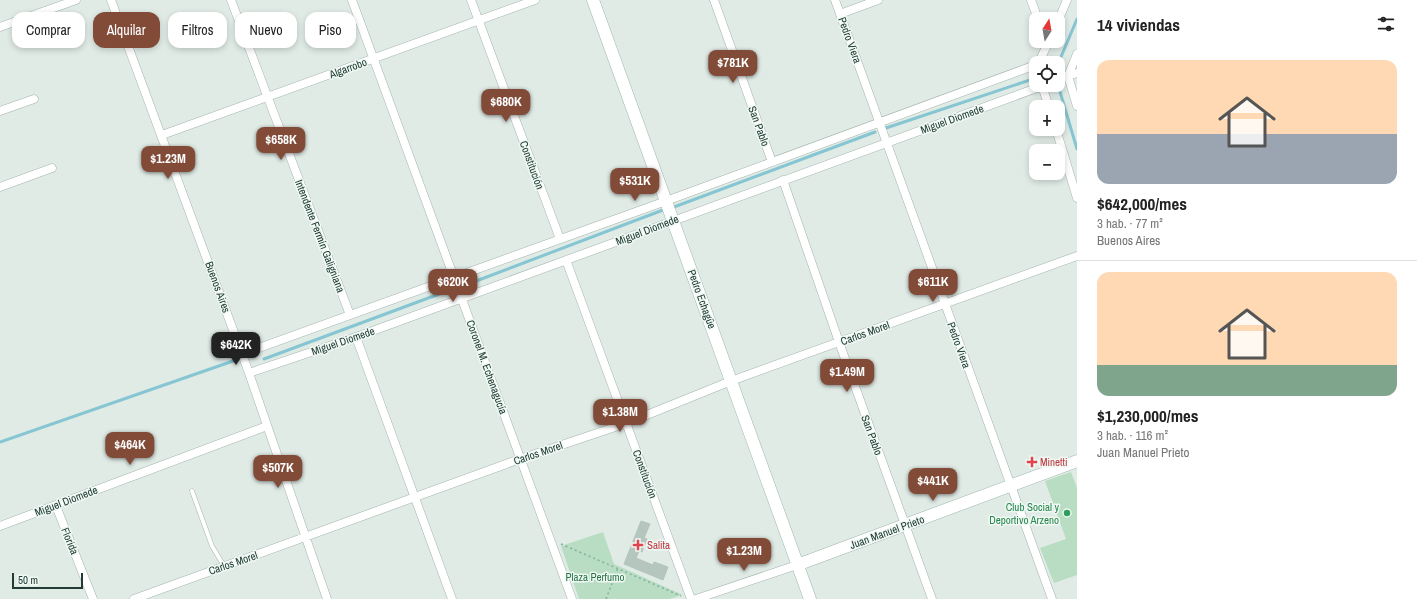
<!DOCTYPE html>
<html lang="es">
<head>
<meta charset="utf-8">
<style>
  body { margin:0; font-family:"Archivo Narrow",sans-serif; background:#f6f6f6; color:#222; height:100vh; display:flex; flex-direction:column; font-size:15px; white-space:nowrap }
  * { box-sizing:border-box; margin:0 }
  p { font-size:13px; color:#767676 }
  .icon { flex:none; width:22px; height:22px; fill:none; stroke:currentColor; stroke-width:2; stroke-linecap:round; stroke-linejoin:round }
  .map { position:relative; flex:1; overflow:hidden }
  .side { display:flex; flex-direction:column; background:#fff; width:340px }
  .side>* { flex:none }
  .top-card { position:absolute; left:12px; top:12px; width:380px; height:36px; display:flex; gap:8px }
  .needle { width:26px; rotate:11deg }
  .tools { position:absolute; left:1029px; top:12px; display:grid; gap:8px }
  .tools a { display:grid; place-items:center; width:36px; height:36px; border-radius:8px; background:#fff; box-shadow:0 2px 6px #0003; font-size:20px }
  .scale { position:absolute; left:12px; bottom:10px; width:71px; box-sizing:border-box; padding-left:4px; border:2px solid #203c35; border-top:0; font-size:11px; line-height:14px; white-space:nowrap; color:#203c35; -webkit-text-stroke:3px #f0f8f4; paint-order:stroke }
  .price { position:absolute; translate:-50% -34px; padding:0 9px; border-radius:8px; background:#814b38; color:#fff; font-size:13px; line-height:26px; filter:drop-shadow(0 1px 2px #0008) }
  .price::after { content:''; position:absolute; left:50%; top:24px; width:12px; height:9px; margin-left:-6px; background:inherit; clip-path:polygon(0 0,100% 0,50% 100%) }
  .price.selected { background:#222; color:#fff }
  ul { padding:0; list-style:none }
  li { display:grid; align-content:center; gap:8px; height:212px; padding:0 20px }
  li+li { border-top:1px solid #e0e0e0 }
  li span { display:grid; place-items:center; height:124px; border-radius:12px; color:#555 }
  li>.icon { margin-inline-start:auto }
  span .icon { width:72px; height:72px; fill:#fffc; stroke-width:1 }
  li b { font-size:17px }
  h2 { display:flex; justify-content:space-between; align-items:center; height:48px; padding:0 20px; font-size:17px }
  .pill { padding:0 14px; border-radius:12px; background:#fff; box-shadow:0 2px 6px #0003; font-size:14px; line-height:36px }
  .pill.selected { background:#814b38; color:#fff }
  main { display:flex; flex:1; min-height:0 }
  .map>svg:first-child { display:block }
</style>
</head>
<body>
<main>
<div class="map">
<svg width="1077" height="599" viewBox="0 0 1077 599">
  <rect width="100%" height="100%" fill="#e0ebe6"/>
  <!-- green -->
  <path fill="#b8ddc2" d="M1071,472L1077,488V575L1054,583L1040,548L1066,539L1045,481Z
    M603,532L614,564L683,595L669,599H579L561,546Z"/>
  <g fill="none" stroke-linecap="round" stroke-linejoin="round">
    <!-- stream -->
    <path stroke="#86c5d2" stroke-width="3" d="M1058,64L1077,19
      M1058,85L1077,149
      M886,128L1036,78
      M674,207L875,132
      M463,286L663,210
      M264,359L450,290
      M0,442L236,360"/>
  </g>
  <!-- building -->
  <path fill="#b5c6bf" stroke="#b2c5bd" d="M641,521L650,524L644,538L647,539L642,552L639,551L636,558L653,565L654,562L668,567L663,580L624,564Z"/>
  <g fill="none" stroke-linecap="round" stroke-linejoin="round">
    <defs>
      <path id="lane" d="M192,491L212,546L224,566"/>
      <path id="street" d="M111,0L249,373L327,599
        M231,0L350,315
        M352,0L572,599
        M471,0L560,239
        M714,0L772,162
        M835,0L1052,599
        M1031,0L1038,19
        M840,14L878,0
        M1058,21L1067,0
        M0,27L76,0
        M1036,63L1041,58L1049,41
        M1068,76L1077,106
        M1068,76L1077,54
        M1058,79L1077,73
        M1042,86L1049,107
        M0,111L34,99
        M1056,129L1077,198
        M162,135L535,0
        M783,180L839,342L932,599
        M0,187L52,168
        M566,260L691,599
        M356,337L452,599
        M242,354L666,201L1030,67L1036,63
        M249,373L356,337L1045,85
        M56,506L93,599
        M0,526L267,426
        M134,599L520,459L627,423L731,381L1077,256
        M696,599L797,565"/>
      <path id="secondary" d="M593,0L810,599
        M797,565L1077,461"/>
    </defs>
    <!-- lane casing -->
    <use href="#lane" stroke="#a3b3ad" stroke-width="5"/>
    <!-- street casing -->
    <use href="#street" stroke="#a3b3ad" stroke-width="9"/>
    <!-- secondary casing -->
    <use href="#secondary" stroke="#9eb7af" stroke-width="13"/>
    <!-- path -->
    <path stroke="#7fb0a1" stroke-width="1.5" stroke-dasharray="2 3" stroke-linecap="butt" d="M561,544L681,596
      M606,599L618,568"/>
    <!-- lane -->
    <use href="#lane" stroke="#fff" stroke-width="4"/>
    <!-- street -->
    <use href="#street" stroke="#fff" stroke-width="8"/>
    <!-- secondary -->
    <use href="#secondary" stroke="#fff" stroke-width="12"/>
  </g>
  <!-- markers -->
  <g fill="#e0444e" stroke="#f0f8f4" stroke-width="1.5">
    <path d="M1030 456h4v4h4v4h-4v4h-4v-4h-4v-4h4z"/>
    <path d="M636 539h4v4h4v4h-4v4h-4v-4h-4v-4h4z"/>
  </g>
  <circle fill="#2e9e5b" stroke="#f0f8f4" stroke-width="1.5" cx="1067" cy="513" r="4"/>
  <g text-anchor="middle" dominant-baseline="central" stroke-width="3" stroke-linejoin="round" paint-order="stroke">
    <!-- street labels -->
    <g font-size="11" fill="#203c35" stroke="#f0f8f4">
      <text transform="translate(850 40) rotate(70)">Pedro Viera</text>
      <text transform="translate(348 68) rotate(-20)">Algarrobo</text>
      <text transform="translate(952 119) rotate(-20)">Miguel Diomede</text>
      <text transform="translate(759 126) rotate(70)">San Pablo</text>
      <text transform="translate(532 165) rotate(70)">Constitución</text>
      <text transform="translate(647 230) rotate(-21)">Miguel Diomede</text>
      <text transform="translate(320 236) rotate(69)">Intendente Fermín Galigniana</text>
      <text transform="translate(218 287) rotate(70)">Buenos Aires</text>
      <text transform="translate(702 299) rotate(70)">Pedro Echagüe</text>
      <text transform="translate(865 333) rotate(-20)">Carlos Morel</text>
      <text transform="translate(343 341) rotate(-19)">Miguel Diomede</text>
      <text transform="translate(959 345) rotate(70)">Pedro Viera</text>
      <text transform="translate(487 367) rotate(70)">Coronel M. Echenagucía</text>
      <text transform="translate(872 435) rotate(70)">San Pablo</text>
      <text transform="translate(538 453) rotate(-19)">Carlos Morel</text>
      <text transform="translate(645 474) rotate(70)">Constitución</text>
      <text transform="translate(66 501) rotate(-21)">Miguel Diomede</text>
      <text transform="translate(887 532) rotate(-20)">Juan Manuel Prieto</text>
      <text transform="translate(70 541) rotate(68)">Florida</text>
      <text transform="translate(233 563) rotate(-19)">Carlos Morel</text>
    </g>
    <!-- health labels -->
    <g font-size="11" fill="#be3a42" stroke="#f0f8f4" text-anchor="start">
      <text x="1040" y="462">Minetti</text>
      <text x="647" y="545">Salita</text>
    </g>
    <!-- leisure labels -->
    <g font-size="11" fill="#27864d" stroke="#f0f8f4" text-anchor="end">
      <text x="1059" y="507">Club Social y<tspan x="1059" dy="13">Deportivo Arzeno</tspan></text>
    </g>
    <!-- park labels -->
    <g font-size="11" fill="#297447" stroke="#f0f8f4">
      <text x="595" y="577">Plaza Perfumo</text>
    </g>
  </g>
</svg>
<div class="tools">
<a><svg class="needle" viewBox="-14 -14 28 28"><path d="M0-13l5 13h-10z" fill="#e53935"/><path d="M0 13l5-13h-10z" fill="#767676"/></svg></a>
<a><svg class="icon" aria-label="locate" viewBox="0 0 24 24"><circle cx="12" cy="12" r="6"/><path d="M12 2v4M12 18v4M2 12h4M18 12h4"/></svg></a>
<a>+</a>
<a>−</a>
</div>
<div class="scale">50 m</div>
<b class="price" style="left:733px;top:84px">$781K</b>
<b class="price" style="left:506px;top:123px">$680K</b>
<b class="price" style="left:281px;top:161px">$658K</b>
<b class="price" style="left:168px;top:180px">$1.23M</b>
<b class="price" style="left:635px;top:202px">$531K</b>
<b class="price" style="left:453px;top:303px">$620K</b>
<b class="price" style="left:933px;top:303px">$611K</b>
<b class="price selected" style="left:236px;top:366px">$642K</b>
<b class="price" style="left:847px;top:393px">$1.49M</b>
<b class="price" style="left:620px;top:433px">$1.38M</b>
<b class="price" style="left:130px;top:466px">$464K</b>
<b class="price" style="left:278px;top:489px">$507K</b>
<b class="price" style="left:933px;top:502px">$441K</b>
<b class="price" style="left:744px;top:572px">$1.23M</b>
<div class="top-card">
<a class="pill">Comprar</a>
<a class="pill selected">Alquilar</a>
<a class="pill">Filtros</a>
<a class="pill">Nuevo</a>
<a class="pill">Piso</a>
</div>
</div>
<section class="side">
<h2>14 viviendas<svg class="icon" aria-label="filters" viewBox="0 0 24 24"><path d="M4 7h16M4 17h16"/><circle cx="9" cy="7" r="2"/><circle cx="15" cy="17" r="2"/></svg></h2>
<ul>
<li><span style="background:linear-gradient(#ffd9b3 60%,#9aa5b1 0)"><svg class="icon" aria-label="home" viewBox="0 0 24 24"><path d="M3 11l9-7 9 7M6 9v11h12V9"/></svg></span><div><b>$642,000/mes</b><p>3 hab. · 77 m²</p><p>Buenos Aires</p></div></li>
<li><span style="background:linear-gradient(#ffd9b3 75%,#7fa58c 0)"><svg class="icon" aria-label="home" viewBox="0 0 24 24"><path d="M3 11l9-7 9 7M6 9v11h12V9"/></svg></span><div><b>$1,230,000/mes</b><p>3 hab. · 116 m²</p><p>Juan Manuel Prieto</p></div></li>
</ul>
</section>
</main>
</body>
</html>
